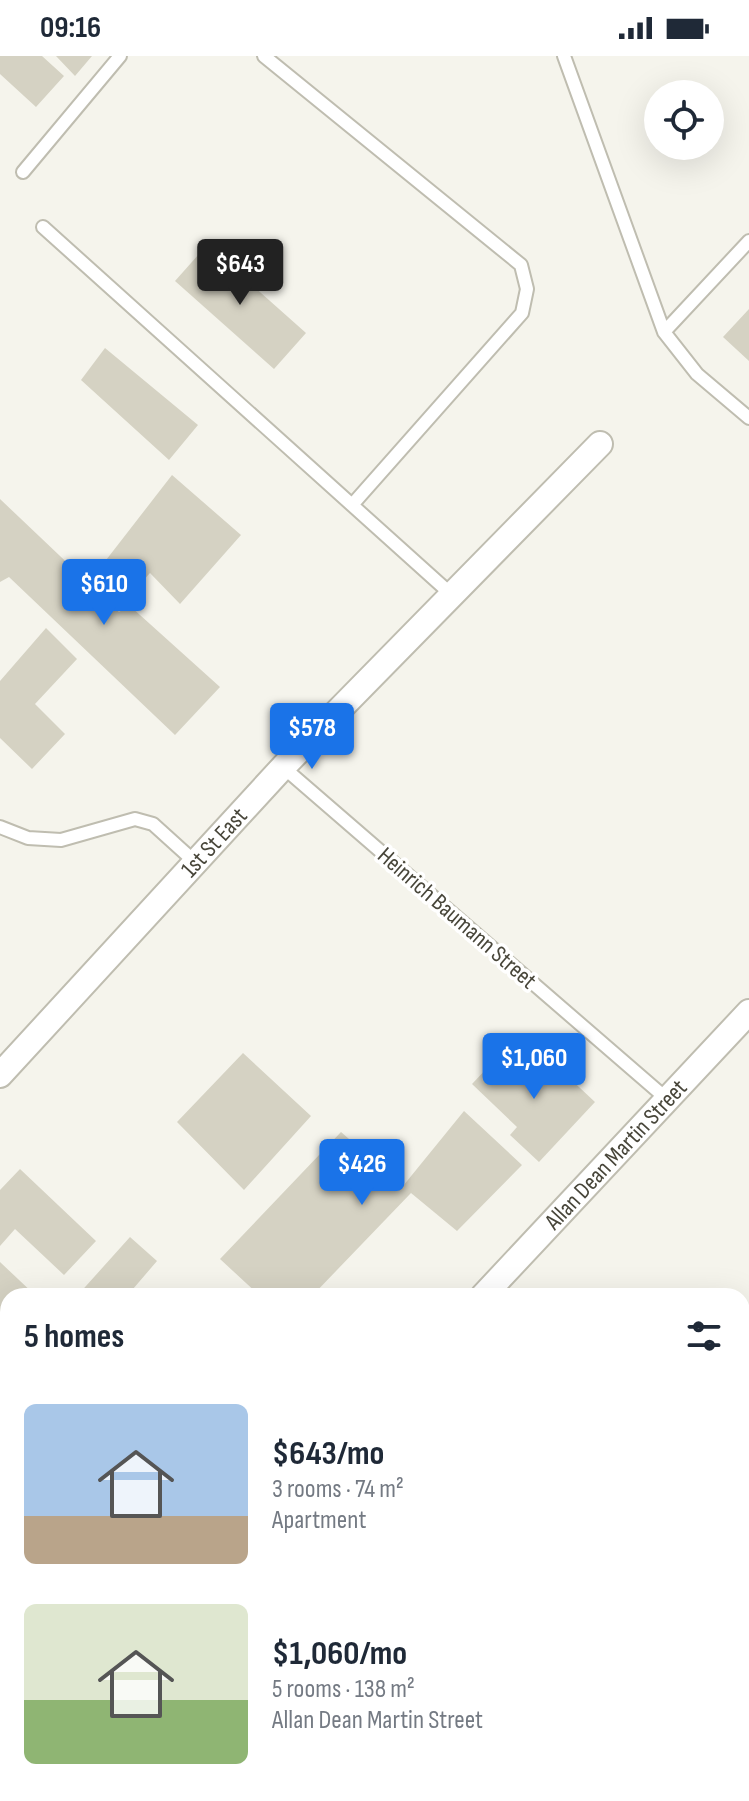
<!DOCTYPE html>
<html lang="en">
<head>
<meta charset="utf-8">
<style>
  body { margin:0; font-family:"Sofia Sans Condensed",sans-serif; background:#f6f6f7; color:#1f2937; height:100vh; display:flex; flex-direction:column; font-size:30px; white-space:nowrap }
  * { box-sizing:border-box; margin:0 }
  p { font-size:26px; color:#747a83 }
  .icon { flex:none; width:44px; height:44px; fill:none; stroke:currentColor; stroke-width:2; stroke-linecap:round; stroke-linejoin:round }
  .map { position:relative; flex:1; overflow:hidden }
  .details { position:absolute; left:0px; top:1232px; width:750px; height:514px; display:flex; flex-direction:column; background:#fff; border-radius:24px 24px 0 0; box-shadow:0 8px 32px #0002 }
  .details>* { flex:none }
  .fabs { position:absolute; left:644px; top:24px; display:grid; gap:16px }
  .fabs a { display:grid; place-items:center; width:80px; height:80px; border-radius:50%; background:#fff; box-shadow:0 8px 32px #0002; font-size:40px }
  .price { position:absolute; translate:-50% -68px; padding:0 18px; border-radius:8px; background:#1a73e8; color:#fff; font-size:26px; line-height:52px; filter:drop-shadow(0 2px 4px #0008) }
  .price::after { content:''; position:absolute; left:50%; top:48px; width:24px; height:18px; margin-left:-12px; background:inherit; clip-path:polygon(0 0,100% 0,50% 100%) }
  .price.current { background:#222; color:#fff }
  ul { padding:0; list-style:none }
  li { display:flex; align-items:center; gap:24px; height:200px; padding:0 24px }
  li span { display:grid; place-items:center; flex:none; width:224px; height:160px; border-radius:12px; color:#555 }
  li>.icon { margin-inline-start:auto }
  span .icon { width:96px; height:96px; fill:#fffc; stroke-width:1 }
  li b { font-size:34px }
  h2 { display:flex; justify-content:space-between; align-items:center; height:96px; padding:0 24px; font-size:34px }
  .status { display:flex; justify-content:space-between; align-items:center; height:56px; padding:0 40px; background:#fff; direction:ltr }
  .status svg { height:22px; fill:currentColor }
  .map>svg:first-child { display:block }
</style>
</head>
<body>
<div class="status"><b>09:16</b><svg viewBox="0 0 49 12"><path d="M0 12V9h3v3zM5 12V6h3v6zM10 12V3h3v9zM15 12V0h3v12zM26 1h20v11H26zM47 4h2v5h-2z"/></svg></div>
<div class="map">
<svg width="749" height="1745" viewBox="0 0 749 1745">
  <rect width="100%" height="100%" fill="#f5f4ec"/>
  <!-- building -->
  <path fill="#d5d2c3" d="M0,0H42L64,20L36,51L0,18Z
    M56,0H92L75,20Z
    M207,189L306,277L274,313L175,225Z
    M749,253V305L723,281Z
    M105,292L198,369L169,404L81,324Z
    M172,419L241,479L180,548L150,517L134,535L103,508Z
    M0,443L119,556L130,550L220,631L175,679L9,521L0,526Z
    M46,572L77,603L35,648L65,678L32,713L0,682V625Z
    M508,990L536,1017L549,1003L595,1046L539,1106L510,1079L517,1071L472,1028Z
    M243,997L311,1060L244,1134L177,1066Z
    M464,1055L522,1109L457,1175L411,1137L312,1240H260L220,1203L341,1076L403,1130Z
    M20,1113L96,1185L64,1219L15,1173L0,1190V1134Z
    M130,1181L157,1205L127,1240H77Z
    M0,1206L36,1240H8V1277L5,1281L0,1276Z
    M8,1317V1344L0,1337V1326Z
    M749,1331V1385L742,1377V1338Z
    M8,1428V1459L0,1452V1437Z
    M145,1738H222L215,1745H152Z"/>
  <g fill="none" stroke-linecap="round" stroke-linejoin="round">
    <defs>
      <path id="lane" d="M264,0L521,209L527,233L522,257L352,449
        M564,0L664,276L697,318L749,362
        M23,116L120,0
        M43,171L452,539
        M664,276L749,185
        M283,711L668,1044
        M0,771L28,782L61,784L135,763L153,768L195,806
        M0,1686L8,1693
        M56,1738L63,1745"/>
      <g id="street">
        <path id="s1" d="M0,1019L283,711L600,388"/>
        <path id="s2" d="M483,1240L749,956"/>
        <path d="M742,1675L749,1668"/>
        <path d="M8,1745L14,1738"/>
        <path d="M677,1745L684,1738"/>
      </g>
    </defs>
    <!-- lane casing -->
    <use href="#lane" stroke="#bfbdb0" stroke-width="16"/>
    <!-- street casing -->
    <use href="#street" stroke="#bfbdb0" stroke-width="28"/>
    <!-- lane -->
    <use href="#lane" stroke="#fff" stroke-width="12"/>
    <!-- street -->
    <use href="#street" stroke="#fff" stroke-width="24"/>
  </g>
  <g text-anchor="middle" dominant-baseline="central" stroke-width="7" stroke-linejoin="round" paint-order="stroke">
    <!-- street labels -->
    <g font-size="24" fill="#48463a" stroke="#fff">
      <text stroke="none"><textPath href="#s1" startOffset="316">1st St East</textPath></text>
      <text transform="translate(457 862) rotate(41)">Heinrich Baumann Street</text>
      <text stroke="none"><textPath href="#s2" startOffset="194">Allan Dean Martin Street</textPath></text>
    </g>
  </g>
</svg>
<div class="fabs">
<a><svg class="icon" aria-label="locate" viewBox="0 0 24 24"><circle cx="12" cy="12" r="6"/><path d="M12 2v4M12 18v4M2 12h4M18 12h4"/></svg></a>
</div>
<b class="price current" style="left:240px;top:251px">$643</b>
<b class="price" style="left:104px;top:571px">$610</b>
<b class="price" style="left:312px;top:715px">$578</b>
<b class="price" style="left:534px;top:1045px">$1,060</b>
<b class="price" style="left:362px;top:1151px">$426</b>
<section class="details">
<h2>5 homes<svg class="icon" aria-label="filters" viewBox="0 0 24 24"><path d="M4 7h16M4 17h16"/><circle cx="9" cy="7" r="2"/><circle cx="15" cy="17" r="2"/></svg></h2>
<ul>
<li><span style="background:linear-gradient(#a9c7e8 70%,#b9a48a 0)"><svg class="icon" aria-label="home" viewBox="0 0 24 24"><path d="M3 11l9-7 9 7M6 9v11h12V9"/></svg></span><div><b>$643/mo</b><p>3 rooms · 74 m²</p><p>Apartment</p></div></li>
<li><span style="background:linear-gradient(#dfe7d0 60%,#8fb573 0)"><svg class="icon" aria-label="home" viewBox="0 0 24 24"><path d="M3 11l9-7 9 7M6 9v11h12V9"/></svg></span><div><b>$1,060/mo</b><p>5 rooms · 138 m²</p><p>Allan Dean Martin Street</p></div></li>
</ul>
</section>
</div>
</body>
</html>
